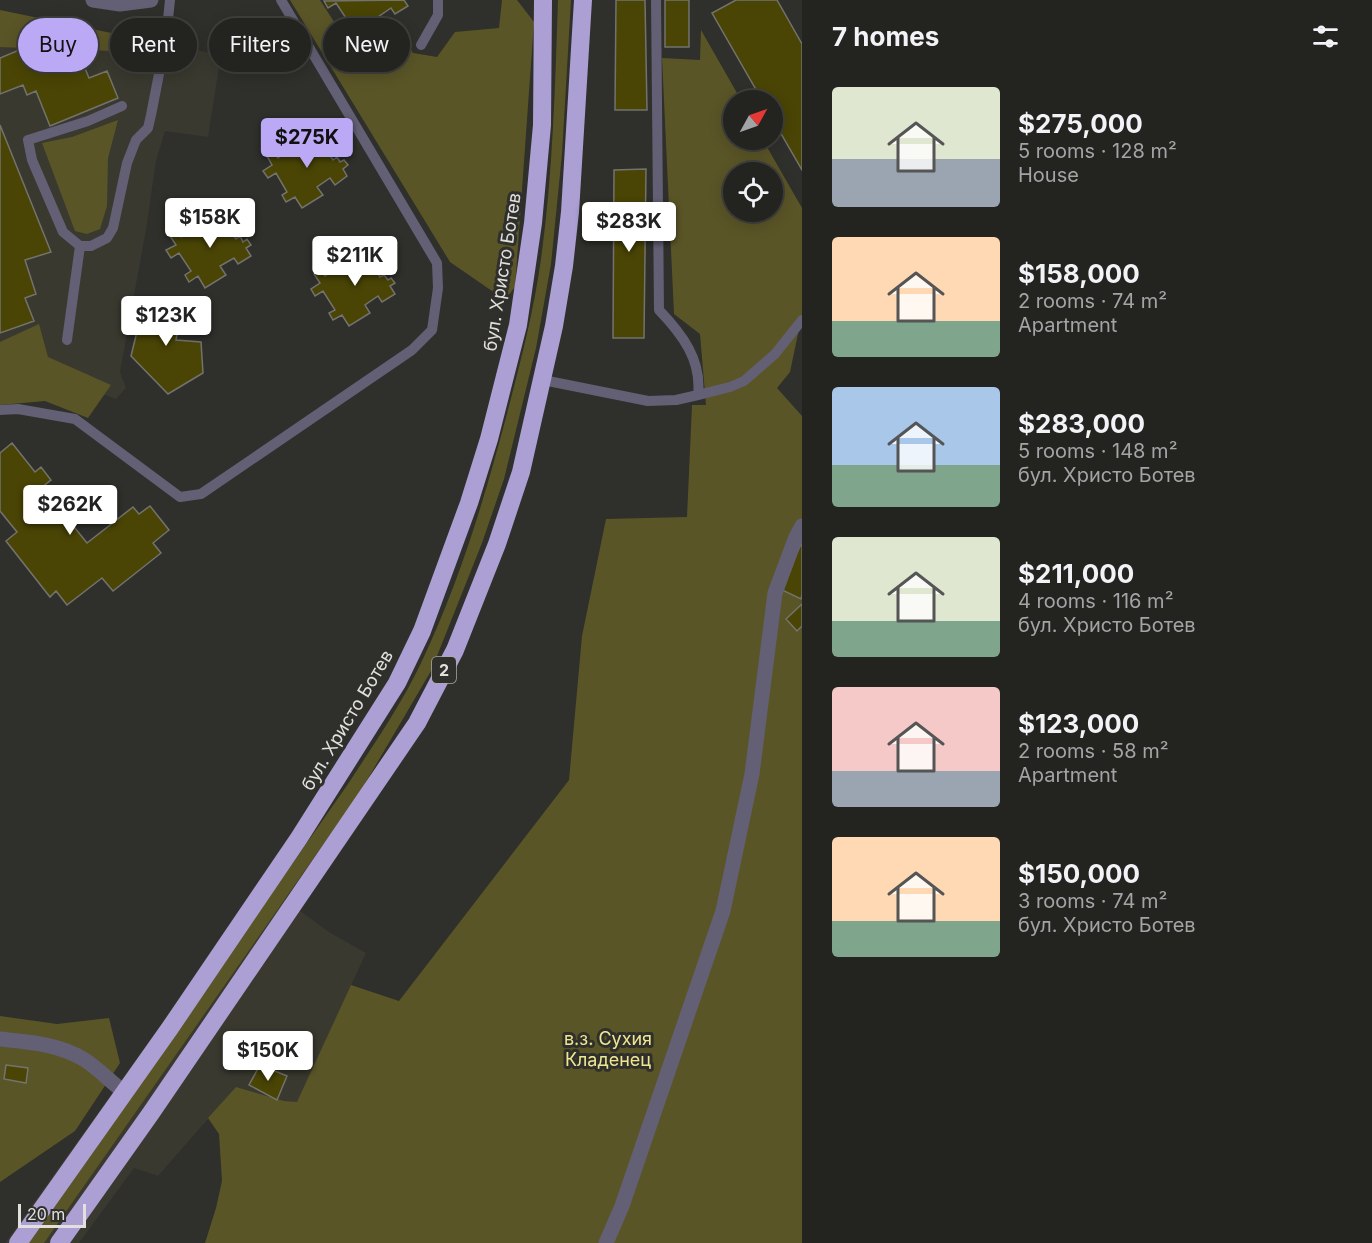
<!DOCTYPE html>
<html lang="en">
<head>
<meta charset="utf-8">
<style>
  body { margin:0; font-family:Inter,sans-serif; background:#2b2b29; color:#f1f3f6; height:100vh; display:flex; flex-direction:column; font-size:22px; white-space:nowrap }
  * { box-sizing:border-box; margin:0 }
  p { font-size:20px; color:#a3a4a5 }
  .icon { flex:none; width:33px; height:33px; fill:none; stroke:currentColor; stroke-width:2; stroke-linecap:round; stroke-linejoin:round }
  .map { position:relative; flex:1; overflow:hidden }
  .drawer { display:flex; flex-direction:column; background:#232320; width:570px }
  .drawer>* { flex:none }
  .banner { position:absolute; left:18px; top:18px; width:570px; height:54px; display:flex; gap:12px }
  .needle { width:39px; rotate:50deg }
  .controls { position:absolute; left:723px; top:90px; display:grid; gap:12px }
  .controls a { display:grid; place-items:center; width:60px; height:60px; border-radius:50%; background:#232320; box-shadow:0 3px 15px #0003,0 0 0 2px #40403e; font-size:30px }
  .scale { position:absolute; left:18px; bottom:15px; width:68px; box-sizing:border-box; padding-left:6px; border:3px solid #e1e0de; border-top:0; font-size:16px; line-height:21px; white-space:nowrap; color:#e1e0de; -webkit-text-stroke:4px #2f2f2b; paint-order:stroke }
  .price { position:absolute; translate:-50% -51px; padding:0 14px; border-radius:6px; background:#fff; color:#222; font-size:20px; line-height:39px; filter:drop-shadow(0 2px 3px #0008) }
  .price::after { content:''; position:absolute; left:50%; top:36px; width:18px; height:14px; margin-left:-9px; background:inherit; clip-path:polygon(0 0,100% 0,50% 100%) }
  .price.selected { background:#bca9f5; color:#111 }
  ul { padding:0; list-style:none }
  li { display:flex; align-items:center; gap:18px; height:150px; padding:0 30px }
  li span { display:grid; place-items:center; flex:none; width:168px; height:120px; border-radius:6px; color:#555 }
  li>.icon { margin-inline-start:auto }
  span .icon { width:72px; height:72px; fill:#fffc; stroke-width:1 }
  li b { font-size:26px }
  h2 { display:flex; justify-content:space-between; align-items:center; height:72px; padding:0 30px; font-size:26px }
  .pill { padding:0 21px; border-radius:27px; background:#232320; box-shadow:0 3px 15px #0003,0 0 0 2px #40403e; font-size:21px; line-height:54px }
  .pill.selected { background:#bca9f5; color:#111 }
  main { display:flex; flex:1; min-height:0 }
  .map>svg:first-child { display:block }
</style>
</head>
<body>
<main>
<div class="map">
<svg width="802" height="1243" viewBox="0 0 802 1243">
  <rect width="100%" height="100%" fill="#2f2f2b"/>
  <!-- built -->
  <path fill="#3a392f" d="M0,13L52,21L221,55L208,137L165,131L156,161L146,230L120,372L126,388L116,399L0,355Z
    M262,883L329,932L366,953L297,1103L284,1101L236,1087L158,1176L134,1168L79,1243H5Z"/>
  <!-- green -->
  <path fill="#5a5527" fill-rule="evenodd" d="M290,0H320L351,48L383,25L395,23L413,53L437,57L455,32L499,28L502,0H517L534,22L515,287L505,300L450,262Z
    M558,0H571L562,154L551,264L536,348L504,479L482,543L431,671L360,792L44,1243H27L348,784C374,744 401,705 421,663C460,581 485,497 508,410C521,360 534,310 541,259C553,173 555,86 558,0Z
    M0,10L145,40L140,53L77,49L56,57L28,60L24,48L0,47Z
    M701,30L741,100H734V140H763L802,208V325L799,329L790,372L777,388L802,416V1243H205L216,1208L222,1181L219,1134L208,1118L236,1087L284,1101L297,1102L351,985L399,1001L569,780L582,636L606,519L687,517L692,405H706L700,334L674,314L662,58L700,60ZM734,172H772V212H734Z
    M118,120L108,158L107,206L100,229L87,234L75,231L42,143L72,137Z
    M39,324L48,357L111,385L88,418L45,401L0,405V342Z
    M0,1016L57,1024L109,1018L120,1063L75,1131L0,1182Z"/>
  <!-- building -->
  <path fill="#4a4505" stroke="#73736e" stroke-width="1.5" d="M404,0L408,6L395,14L391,8L378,17L383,25L362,38L355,26L346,32L342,25L348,21L336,3L328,8L324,1Z
    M616,0H645L647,110H615Z
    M665,0H689V47H665Z
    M736,0H777L802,44V170L772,118V100H762L712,13Z
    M24,48L28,60L53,50L56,57L77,49L89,78L107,71L118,98L50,126L36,91L27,95L23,85L0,94V58Z
    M24,48L28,60L53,50L56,57L77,49L89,78L107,71L118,98L50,126L36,91L27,95L23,85L0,94V58Z
    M0,125L51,252L25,260L36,294L25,298L34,321L0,333Z
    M323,128L327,135L332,132L335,138L330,141L334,147L327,151L333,160L337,157L340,162L344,160L348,165L343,169L347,176L335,185L330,178L317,187L323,195L302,208L295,197L286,202L282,195L287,192L276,173L268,178L263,171L272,165L267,156L274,152L278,158L291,149L295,156L304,150L298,142L306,137L311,145L318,141L313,134Z
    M646,169L644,338H613L614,170Z
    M226,207L230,214L235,212L238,217L233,220L237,227L230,231L236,239L240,236L243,242L247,239L251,245L246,248L251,256L238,264L234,258L220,266L226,275L205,288L198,276L189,282L185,275L191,271L179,253L171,258L166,250L176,245L170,236L177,231L181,237L194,229L198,235L207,230L201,222L209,217L214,224L221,221L216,213Z
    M370,246L374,253L379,250L383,256L378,259L381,265L375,269L380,277L384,275L388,280L391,278L395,283L390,286L395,294L382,302L378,296L365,305L370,313L349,326L342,315L333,320L329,313L335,310L323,291L315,296L311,289L320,283L314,274L322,269L325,276L339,267L343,273L351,268L346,260L354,255L359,263L365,259L360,252Z
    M145,299L182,307L176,340L201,342L203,373L168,394L131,356Z
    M12,443L35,472L41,467L51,480L42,487L87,543L133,507L139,514L150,506L169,530L153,543L161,553L113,591L102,578L67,605L56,591L50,597L6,541L17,532L0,511V453Z
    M802,542V595L801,599L780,589Z
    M802,604V626L797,631L786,619Z
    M6,1065L28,1068L26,1083L4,1079Z
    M260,1065L287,1076L277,1100L249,1085Z"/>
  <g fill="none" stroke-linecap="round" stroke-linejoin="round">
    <!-- lane -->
    <path stroke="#635f75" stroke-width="10" d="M656,0L659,310C682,334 702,360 698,395
      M421,45L438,15V0
      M80,246L63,232L32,160L28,140L88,121L122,106
      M67,340L80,246H91L107,238L113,228L127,163L136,140L148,128L151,115L166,38L170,0
      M543,380L648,401L676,400L698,395L730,387L744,381L775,354L802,320
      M0,410L18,409L75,419L180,497L201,494L412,350L432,330L438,288L437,263L281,0"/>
    <!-- street -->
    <path stroke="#635f75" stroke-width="15" d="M93,0L120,4L151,0
      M0,1039C29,1042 60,1044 85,1060C97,1068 107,1078 118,1087
      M606,1243L622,1206L723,911L752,774L775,593L796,537L802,526"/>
    <!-- highway -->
    <path stroke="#ab9fd4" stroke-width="18" d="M18,1243L170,1028L299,838L397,683L422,631L469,503L489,439L518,325L533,223L542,125L543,0
      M59,1243L151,1113L417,723L455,650L497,544L521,472L554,326L564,266L570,212L583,0"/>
  </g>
  <g text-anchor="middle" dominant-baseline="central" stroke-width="6" stroke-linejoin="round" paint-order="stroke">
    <!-- shield labels -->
    <rect fill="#2f2f2b" stroke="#acaba8" stroke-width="1.5" x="432" y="657" width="24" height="26" rx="4.5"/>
    <g font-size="16" font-weight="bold" fill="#e1e0de">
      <text x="444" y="670">2</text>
    </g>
    <!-- street labels -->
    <g font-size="18" fill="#e1e0de" stroke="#2f2f2b">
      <text transform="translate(502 272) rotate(-81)">бул. Христо Ботев</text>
      <text transform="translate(347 720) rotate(-59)">бул. Христо Ботев</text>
    </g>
    <!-- park labels -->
    <g font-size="18" fill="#efe790" stroke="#2f2f2b">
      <text x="608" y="1038">в.з. Сухия<tspan x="608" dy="21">Кладенец</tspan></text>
    </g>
  </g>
</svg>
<div class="controls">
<a><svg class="needle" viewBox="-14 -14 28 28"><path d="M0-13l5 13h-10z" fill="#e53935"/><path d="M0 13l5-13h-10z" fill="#a3a4a5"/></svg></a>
<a><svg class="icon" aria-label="locate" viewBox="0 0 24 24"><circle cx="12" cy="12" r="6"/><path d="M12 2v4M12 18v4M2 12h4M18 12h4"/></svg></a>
</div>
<div class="scale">20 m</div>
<b class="price selected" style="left:307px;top:169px">$275K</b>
<b class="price" style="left:210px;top:249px">$158K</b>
<b class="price" style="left:629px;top:253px">$283K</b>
<b class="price" style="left:355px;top:287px">$211K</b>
<b class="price" style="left:166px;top:347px">$123K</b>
<b class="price" style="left:70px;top:536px">$262K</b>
<b class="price" style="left:268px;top:1082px">$150K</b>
<div class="banner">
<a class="pill selected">Buy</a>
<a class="pill">Rent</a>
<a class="pill">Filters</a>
<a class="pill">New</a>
</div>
</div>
<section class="drawer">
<h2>7 homes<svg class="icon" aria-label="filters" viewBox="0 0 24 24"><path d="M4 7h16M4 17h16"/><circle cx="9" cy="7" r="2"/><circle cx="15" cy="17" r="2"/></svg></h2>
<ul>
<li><span style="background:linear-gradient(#dfe7d0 60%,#9aa5b1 0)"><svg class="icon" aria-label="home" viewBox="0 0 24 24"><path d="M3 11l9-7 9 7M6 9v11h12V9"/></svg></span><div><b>$275,000</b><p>5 rooms · 128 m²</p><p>House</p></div></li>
<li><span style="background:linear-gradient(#ffd9b3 70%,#7fa58c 0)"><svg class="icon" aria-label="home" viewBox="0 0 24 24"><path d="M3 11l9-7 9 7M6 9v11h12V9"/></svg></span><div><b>$158,000</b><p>2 rooms · 74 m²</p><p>Apartment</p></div></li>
<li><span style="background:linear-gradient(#a9c7e8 65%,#7fa58c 0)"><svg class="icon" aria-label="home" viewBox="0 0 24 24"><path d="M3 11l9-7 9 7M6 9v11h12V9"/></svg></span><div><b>$283,000</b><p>5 rooms · 148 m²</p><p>бул. Христо Ботев</p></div></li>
<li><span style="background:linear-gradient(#dfe7d0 70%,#7fa58c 0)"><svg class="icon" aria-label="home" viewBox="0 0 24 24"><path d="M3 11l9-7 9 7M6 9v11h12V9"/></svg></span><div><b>$211,000</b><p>4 rooms · 116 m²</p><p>бул. Христо Ботев</p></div></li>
<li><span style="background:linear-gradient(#f6c9c9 70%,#9aa5b1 0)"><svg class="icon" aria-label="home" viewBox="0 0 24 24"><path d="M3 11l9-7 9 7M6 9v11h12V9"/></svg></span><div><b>$123,000</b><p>2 rooms · 58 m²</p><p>Apartment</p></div></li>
<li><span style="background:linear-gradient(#ffd9b3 70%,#7fa58c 0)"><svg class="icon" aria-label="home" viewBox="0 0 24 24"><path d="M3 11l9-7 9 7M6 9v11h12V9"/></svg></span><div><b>$150,000</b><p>3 rooms · 74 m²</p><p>бул. Христо Ботев</p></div></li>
</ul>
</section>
</main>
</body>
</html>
